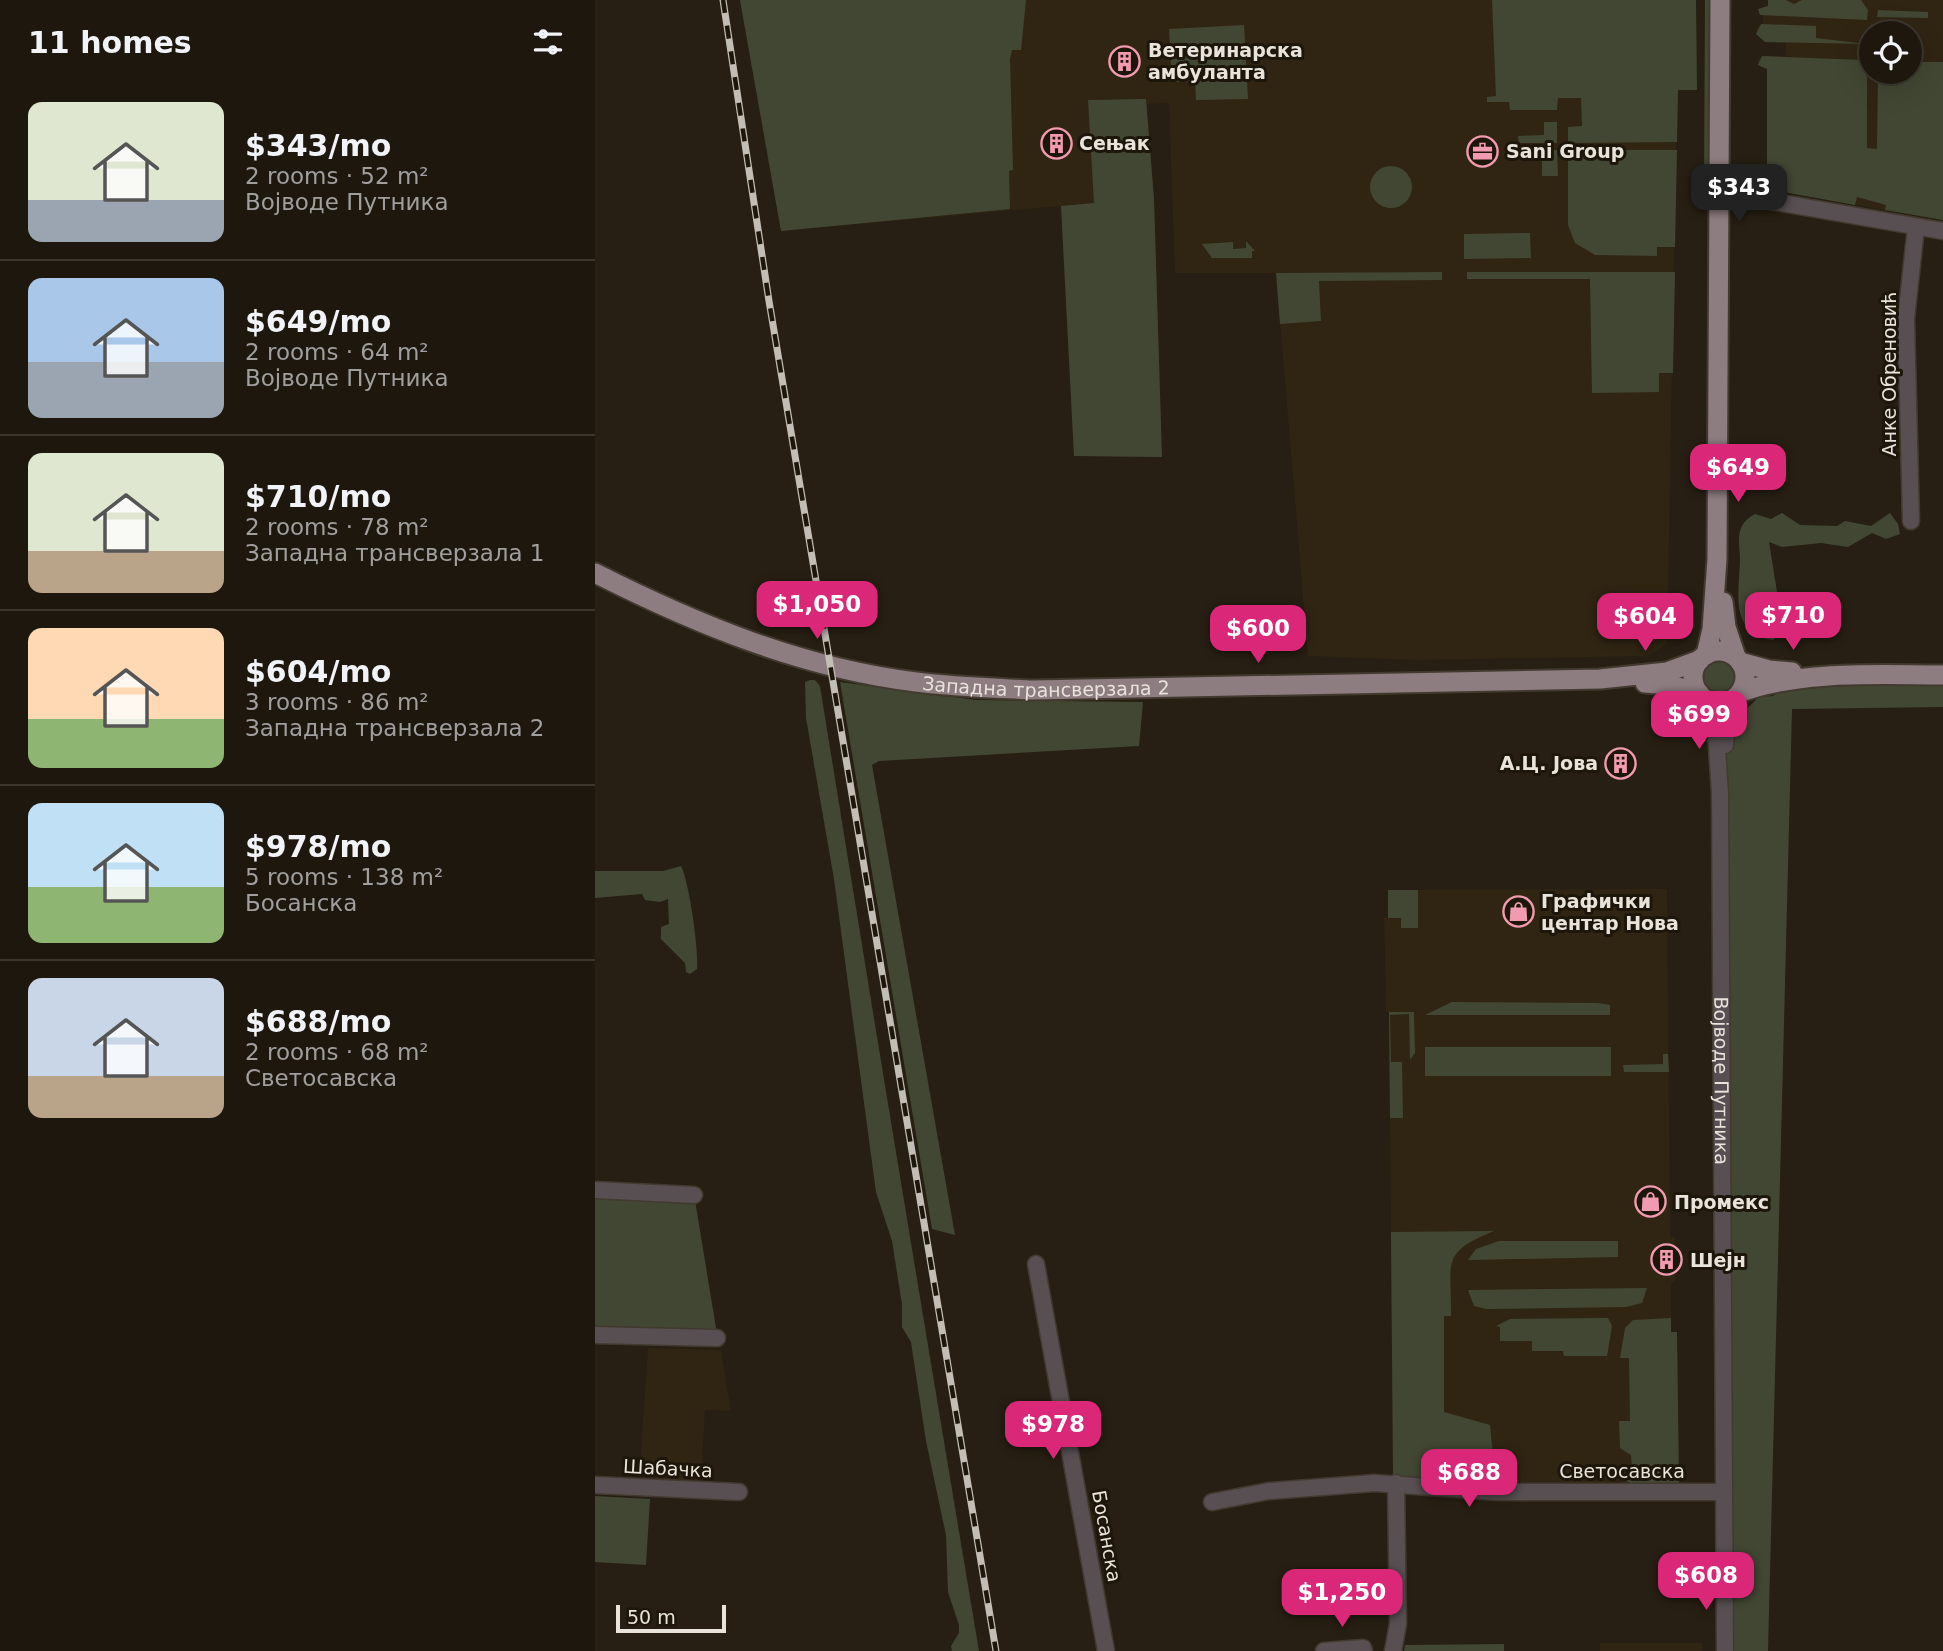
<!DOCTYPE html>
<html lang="en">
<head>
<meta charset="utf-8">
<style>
  body { margin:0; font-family:"DejaVu Sans",sans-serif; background:#2a241c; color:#f1f3f6; height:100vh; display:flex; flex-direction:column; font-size:26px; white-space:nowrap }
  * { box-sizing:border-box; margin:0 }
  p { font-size:23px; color:#a09f9e }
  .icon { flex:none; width:38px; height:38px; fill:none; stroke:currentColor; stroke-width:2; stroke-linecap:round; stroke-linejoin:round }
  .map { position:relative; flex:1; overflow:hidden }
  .drawer { display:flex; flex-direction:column; background:#1d170e; width:595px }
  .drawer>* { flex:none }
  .tools { position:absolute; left:1264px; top:21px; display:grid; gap:14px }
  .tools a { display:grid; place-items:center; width:63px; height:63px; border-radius:50%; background:#1d170e; box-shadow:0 7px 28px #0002,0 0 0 2px #3b362e; font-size:35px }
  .scale { position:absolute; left:21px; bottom:18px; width:110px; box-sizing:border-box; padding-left:7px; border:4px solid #e8e3db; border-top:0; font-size:19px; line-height:24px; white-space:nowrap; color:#e8e3db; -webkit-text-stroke:5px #1d160a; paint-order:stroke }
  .price { position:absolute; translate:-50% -60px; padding:0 16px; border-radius:14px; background:#db2777; color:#fff; font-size:23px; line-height:46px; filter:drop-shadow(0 2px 4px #0008) }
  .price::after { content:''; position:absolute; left:50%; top:42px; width:21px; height:16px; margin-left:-10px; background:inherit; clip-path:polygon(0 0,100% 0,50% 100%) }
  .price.selected { background:#222; color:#fff }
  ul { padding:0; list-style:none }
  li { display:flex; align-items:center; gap:21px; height:175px; padding:0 28px }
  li+li { border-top:2px solid #3b362e }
  li span { display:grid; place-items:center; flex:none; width:196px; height:140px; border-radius:14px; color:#555 }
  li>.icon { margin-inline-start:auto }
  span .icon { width:84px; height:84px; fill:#fffc; stroke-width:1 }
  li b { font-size:30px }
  h2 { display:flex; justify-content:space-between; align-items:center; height:84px; padding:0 28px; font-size:30px }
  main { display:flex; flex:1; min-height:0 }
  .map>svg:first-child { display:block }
</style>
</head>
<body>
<main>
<section class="drawer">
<h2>11 homes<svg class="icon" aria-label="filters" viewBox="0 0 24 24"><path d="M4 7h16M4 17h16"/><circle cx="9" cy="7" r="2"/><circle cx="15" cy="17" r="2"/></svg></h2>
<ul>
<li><span style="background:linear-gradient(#dfe7d0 70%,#9aa5b1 0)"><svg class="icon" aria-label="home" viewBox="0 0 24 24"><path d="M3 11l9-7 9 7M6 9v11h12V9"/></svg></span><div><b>$343/mo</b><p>2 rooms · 52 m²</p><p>Војводе Путника</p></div></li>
<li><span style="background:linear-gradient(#a9c7e8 60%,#9aa5b1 0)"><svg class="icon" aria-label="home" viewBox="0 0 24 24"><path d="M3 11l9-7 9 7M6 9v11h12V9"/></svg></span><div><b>$649/mo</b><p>2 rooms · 64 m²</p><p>Војводе Путника</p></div></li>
<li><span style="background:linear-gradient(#dfe7d0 70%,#b9a48a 0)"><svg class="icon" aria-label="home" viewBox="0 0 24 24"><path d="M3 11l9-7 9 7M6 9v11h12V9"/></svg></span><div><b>$710/mo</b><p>2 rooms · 78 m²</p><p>Западна трансверзала 1</p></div></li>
<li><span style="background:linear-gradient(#ffd9b3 65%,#8fb573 0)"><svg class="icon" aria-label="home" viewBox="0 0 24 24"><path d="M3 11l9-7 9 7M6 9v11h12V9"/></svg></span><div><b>$604/mo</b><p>3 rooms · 86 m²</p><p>Западна трансверзала 2</p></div></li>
<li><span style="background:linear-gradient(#bfe0f5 60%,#8fb573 0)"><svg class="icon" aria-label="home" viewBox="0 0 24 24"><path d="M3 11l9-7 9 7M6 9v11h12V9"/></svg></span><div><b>$978/mo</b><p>5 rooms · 138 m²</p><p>Босанска</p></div></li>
<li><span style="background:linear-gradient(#c9d6e8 70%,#b9a48a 0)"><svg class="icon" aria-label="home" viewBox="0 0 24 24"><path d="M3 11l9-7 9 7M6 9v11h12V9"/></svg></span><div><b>$688/mo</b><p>2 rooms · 68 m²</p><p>Светосавска</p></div></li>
</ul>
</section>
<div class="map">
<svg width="1348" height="1651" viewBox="0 0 1348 1651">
  <rect width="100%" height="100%" fill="#271f13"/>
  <!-- built -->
  <path fill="#302513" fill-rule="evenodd" d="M145,0H1087L1088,90L1082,91L1072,644L1052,656L822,660L713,656L681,273H580L574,103L552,104L559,199L567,457L479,456L466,206L186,231Z
    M1173,0H1348V220L1161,187L1163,183L1172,180V69L1165,67L1162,61L1167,56H1191V43L1170,42L1161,34L1162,27L1168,24V15H1165L1163,9L1173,6ZM1276,33H1314V72H1276Z
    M1072,889L1075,1234L1076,1237H1080V1282L1076,1283V1332H1082L1084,1483L1037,1484L1020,1480L998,1486H929L923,1481L901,1486L798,1475L794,1013L791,1012L789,918H793V890Z
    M53,1348L126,1350L136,1411L110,1410L106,1482L44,1481Z
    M1005,1643H1107V1651H1005Z"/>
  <!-- green -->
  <path fill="#424733" d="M145,0H431L426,50H417L415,59L418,170L414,171L415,209L186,231Z
    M897,0H1101L1102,90H1083L1082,142L973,143V127L987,126L986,98H963L962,110H915L914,102H892V97L901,96Z
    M1110,0H1118L1119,187H1109Z
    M1173,0H1191L1199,4L1207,0H1266L1273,10L1272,20L1165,15L1163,9L1173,6Z
    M1283,10L1333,12V18L1282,17Z
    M1166,24L1221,26V38L1263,43L1276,40V44L1170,42L1161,34Z
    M649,25L653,99L601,100L600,81L577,82L574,29Z
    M1167,56L1268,60L1272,78V148L1282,149L1283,72H1314V62H1348V220L1290,210L1291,205L1262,197L1260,205L1161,187L1163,183L1172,180V69L1163,65Z
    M551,99L559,199L567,457L479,456L466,206L499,203L493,100Z
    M949,122H962V143H924L923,136L949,135Z
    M924,150H962L963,176H947V156H923Z
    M973,150H1082L1080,247H1062V256L1000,255L980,243L973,225Z
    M775 187a21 21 0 1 1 42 0a21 21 0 1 1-42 0Z
    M935,233L936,258L869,259V234Z
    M651,241L660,251H657V258H617L607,244L638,242V249L651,248Z
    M847,272V280L724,281L726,321L685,324L681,273Z
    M872,272H1080L1078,373H1064V392L997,393L995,279H872Z
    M1187,513L1205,525L1242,526L1250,521L1276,526L1295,513L1303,524L1305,534L1291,539L1277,533L1253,547L1226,543L1187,547L1174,542L1182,592L1179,598L1185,606L1186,633L1178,640C1134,634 1144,593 1145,561C1145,542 1138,526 1160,514L1176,519Z
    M1108 678a16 16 0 1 1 32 0a16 16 0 1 1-32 0Z
    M215,680H220L225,686C277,1009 330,1329 384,1651H357L356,1646L364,1633V1625L353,1592L351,1535L331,1441L316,1342L307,1327V1304L297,1241L281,1192L239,879L211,718L210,682Z
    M245,682L381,700L548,702L544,746L284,761L277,765L360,1235L337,1229Z
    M1348,683V707L1197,709L1173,1651H1133L1132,751L1148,712L1164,697L1178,696L1189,688Z
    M86,866C94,881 104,951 102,969L95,974L91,972L90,963L66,939V927L74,924L73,899L65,902L50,900L47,894L0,898V871H68Z
    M793,890H823V928H806V918H793Z
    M857,1002L1003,1003L1015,1005V1015H830Z
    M794,1012H819L820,1053L815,1060L814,1014L795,1015L796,1062H807L808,1118H795Z
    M830,1047H1016V1076H830Z
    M1068,1054H1073L1074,1072H1029L1028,1065L1068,1064Z
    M0,1195L100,1200L122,1334L88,1333L77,1329L58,1332L0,1330Z
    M899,1231C844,1253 857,1263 856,1316H849V1412L895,1425L901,1486L798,1475L796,1232Z
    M904,1241H1023V1257L873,1260L881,1249Z
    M1052,1288L1047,1303L1031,1307L891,1309L879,1306L873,1290Z
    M1013,1318L1017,1326L1012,1356H969L968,1351H937V1341H905V1327L901,1326L915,1319Z
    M1076,1318V1332H1082L1084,1483L1037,1484L1029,1480H1038L1036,1455L1025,1448L1024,1421H1035L1034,1358H1025L1030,1328L1038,1320Z
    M0,1496L55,1499L51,1565L0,1562Z
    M909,1644V1651H809L810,1645Z"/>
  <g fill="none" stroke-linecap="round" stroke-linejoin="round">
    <defs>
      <g id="minor">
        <path d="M1124,192L1348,231"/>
        <path d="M1316,521L1311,319L1321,227"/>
        <path id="s1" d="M1112,700L1121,733L1125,793L1130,1651"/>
        <path d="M1130,745L1132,722L1142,697"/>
        <path d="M0,1190L99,1195"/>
        <path d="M441,1264L511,1651"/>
        <path d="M0,1335L122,1338"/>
        <path d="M0,1485L144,1492"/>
        <path d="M617,1502L674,1491L779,1483L903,1492H1129"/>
        <path d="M729,1651L768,1648L769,1651"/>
        <path d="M798,1651L803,1624L801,1483"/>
      </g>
      <g id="major">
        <path id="s2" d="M0,573C101,624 207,668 321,682C360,687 399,688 438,690L1005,679L1072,672L1105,660"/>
        <path d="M1128,602L1131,627L1141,657"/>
        <circle cx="1124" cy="677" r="26"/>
        <path d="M1111,655L1117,629L1122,559L1125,0"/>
        <path d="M1145,662L1174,670L1197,672"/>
        <path d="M1050,683L1075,685L1104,693"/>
        <path d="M1146,692C1209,670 1282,675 1348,675"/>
      </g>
    </defs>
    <!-- minor casing -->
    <use href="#minor" stroke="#423a2f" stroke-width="19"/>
    <!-- major casing -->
    <use href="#major" stroke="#423a2f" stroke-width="23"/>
    <!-- minor -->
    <use href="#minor" stroke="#574f51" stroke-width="16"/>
    <!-- major -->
    <use href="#major" stroke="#8d7c80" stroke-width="19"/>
    <defs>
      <path id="rail" d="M128,0L174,301L401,1651"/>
    </defs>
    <!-- rail casing -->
    <use href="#rail" stroke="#c3beb5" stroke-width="7"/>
    <!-- rail -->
    <use href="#rail" stroke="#1d160a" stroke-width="4.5" stroke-dasharray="13" stroke-linecap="butt"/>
  </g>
  <!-- icons -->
  <defs>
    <symbol id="building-ring" viewBox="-11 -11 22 22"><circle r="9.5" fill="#1d160a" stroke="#f29aaf" stroke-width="1.5"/><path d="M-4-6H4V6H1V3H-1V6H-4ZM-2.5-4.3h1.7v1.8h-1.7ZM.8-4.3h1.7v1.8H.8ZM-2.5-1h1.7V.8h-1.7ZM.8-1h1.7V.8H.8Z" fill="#f29aaf"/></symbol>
    <symbol id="office-ring" viewBox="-11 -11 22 22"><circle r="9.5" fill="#1d160a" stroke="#f29aaf" stroke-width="1.5"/><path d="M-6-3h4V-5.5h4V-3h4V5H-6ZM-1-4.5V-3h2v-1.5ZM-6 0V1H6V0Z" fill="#f29aaf"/></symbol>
    <symbol id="shop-ring" viewBox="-11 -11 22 22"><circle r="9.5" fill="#1d160a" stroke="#f29aaf" stroke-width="1.5"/><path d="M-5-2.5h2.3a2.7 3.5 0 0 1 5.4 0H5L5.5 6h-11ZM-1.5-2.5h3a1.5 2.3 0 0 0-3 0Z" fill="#f29aaf"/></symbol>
  </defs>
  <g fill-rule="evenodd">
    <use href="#building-ring" x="512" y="44" width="35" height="35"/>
    <use href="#building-ring" x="444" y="126" width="35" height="35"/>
    <use href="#office-ring" x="870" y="134" width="35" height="35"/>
    <use href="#building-ring" x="1008" y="746" width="35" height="35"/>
    <use href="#shop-ring" x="906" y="894" width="35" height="35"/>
    <use href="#shop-ring" x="1038" y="1184" width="35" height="35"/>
    <use href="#building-ring" x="1054" y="1242" width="35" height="35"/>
  </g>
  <g text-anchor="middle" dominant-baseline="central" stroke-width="6" stroke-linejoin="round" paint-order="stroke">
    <!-- poi labels -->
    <g font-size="19" font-weight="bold" fill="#e8e3db" stroke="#1d160a" text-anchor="start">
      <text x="553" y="50">Ветеринарска<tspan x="553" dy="22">амбуланта</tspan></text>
      <text x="484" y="143">Сењак</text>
      <text x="911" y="151">Sani Group</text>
      <text x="1003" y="763" text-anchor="end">А.Ц. Јова</text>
      <text x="946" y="901">Графички<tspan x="946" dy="22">центар Нова</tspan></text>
      <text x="1079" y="1202">Промекс</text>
      <text x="1095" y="1260">Шејн</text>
    </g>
    <!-- street labels -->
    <g font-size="19" fill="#e8e3db" stroke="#1d160a">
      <text transform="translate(1294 374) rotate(-90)">Анке Обреновић</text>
      <text stroke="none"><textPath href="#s2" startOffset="471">Западна трансверзала 2</textPath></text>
      <text stroke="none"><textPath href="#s1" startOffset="382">Војводе Путника</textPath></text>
      <text transform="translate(73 1468) rotate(3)">Шабачка</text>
      <text x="1027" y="1471">Светосавска</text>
      <text transform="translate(512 1536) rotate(80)">Босанска</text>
    </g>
  </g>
</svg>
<div class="tools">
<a><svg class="icon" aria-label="locate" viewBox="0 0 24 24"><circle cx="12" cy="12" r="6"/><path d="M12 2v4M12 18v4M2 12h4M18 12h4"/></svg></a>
</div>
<div class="scale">50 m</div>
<b class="price selected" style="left:1144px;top:224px">$343</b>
<b class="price" style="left:1143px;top:504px">$649</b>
<b class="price" style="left:222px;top:641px">$1,050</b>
<b class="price" style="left:1198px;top:652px">$710</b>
<b class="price" style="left:1050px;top:653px">$604</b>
<b class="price" style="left:663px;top:665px">$600</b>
<b class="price" style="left:1104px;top:751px">$699</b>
<b class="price" style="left:458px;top:1461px">$978</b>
<b class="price" style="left:874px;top:1509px">$688</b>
<b class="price" style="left:1111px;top:1612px">$608</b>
<b class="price" style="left:747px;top:1629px">$1,250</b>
</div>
</main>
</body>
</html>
